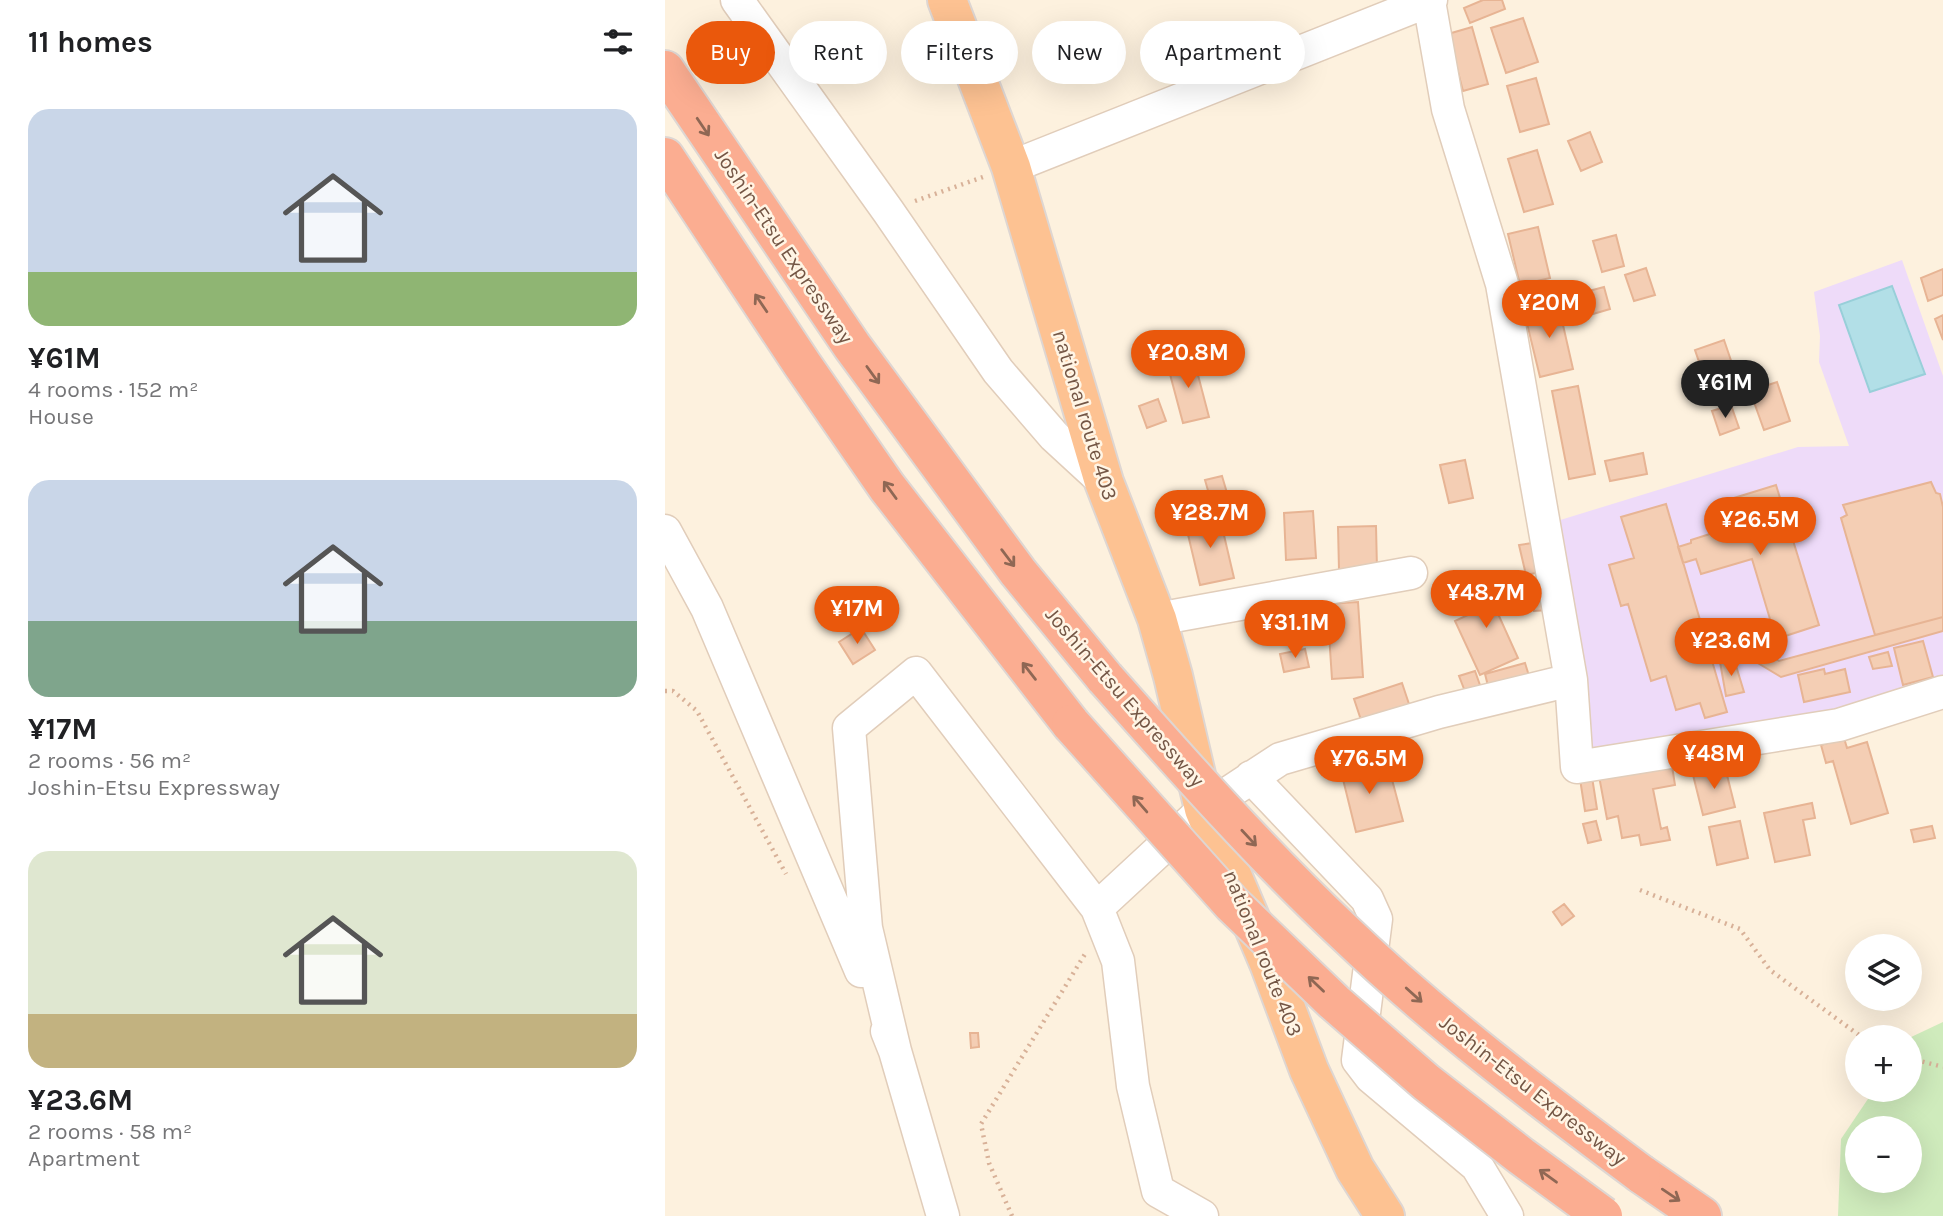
<!DOCTYPE html>
<html lang="en">
<head>
<meta charset="utf-8">
<style>
  body { margin:0; font-family:Karla,sans-serif; background:#f2f2f2; color:#202124; height:100vh; display:flex; flex-direction:column; font-size:26px; white-space:nowrap }
  * { box-sizing:border-box; margin:0 }
  p { font-size:23px; color:#757577 }
  .icon { flex:none; width:38px; height:38px; fill:none; stroke:currentColor; stroke-width:2; stroke-linecap:round; stroke-linejoin:round }
  .map { position:relative; flex:1; overflow:hidden }
  .panel { display:flex; flex-direction:column; background:#fff; width:665px }
  .panel>* { flex:none }
  .hud { position:absolute; left:21px; top:21px; width:665px; height:63px; display:flex; gap:14px }
  .buttons { position:absolute; left:1180px; top:934px; display:grid; gap:14px }
  .buttons a { display:grid; place-items:center; width:77px; height:77px; border-radius:50%; background:#fff; box-shadow:0 7px 28px #0002; font-size:35px }
  .price { position:absolute; translate:-50% -60px; padding:0 16px; border-radius:24px; background:#ea580c; color:#fff; font-size:23px; line-height:46px; filter:drop-shadow(0 2px 4px #0008) }
  .price::after { content:''; position:absolute; left:50%; top:42px; width:21px; height:16px; margin-left:-10px; background:inherit; clip-path:polygon(0 0,100% 0,50% 100%) }
  .price.active { background:#222; color:#fff }
  ul { padding:0; list-style:none }
  li { display:grid; align-content:center; gap:14px; height:371px; padding:0 28px }
  li span { display:grid; place-items:center; height:217px; border-radius:21px; color:#555 }
  li>.icon { margin-inline-start:auto }
  span .icon { width:126px; height:126px; fill:#fffc; stroke-width:1 }
  li b { font-size:30px }
  h2 { display:flex; justify-content:space-between; align-items:center; height:84px; padding:0 28px; font-size:30px }
  .pill { padding:0 24px; border-radius:32px; background:#fff; box-shadow:0 7px 28px #0002; font-size:24px; line-height:63px }
  .pill.active { background:#ea580c; color:#fff }
  main { display:flex; flex:1; min-height:0 }
  .map>svg:first-child { display:block }
</style>
</head>
<body>
<main>
<section class="panel">
<h2>11 homes<svg class="icon" aria-label="filters" viewBox="0 0 24 24"><path d="M4 7h16M4 17h16"/><circle cx="9" cy="7" r="2"/><circle cx="15" cy="17" r="2"/></svg></h2>
<ul>
<li><span style="background:linear-gradient(#c9d6e8 75%,#8fb573 0)"><svg class="icon" aria-label="home" viewBox="0 0 24 24"><path d="M3 11l9-7 9 7M6 9v11h12V9"/></svg></span><div><b>¥61M</b><p>4 rooms · 152 m²</p><p>House</p></div></li>
<li><span style="background:linear-gradient(#c9d6e8 65%,#7fa58c 0)"><svg class="icon" aria-label="home" viewBox="0 0 24 24"><path d="M3 11l9-7 9 7M6 9v11h12V9"/></svg></span><div><b>¥17M</b><p>2 rooms · 56 m²</p><p>Joshin-Etsu Expressway</p></div></li>
<li><span style="background:linear-gradient(#dfe7d0 75%,#c2b280 0)"><svg class="icon" aria-label="home" viewBox="0 0 24 24"><path d="M3 11l9-7 9 7M6 9v11h12V9"/></svg></span><div><b>¥23.6M</b><p>2 rooms · 58 m²</p><p>Apartment</p></div></li>
</ul>
</section>
<div class="map">
<svg width="1278" height="1216" viewBox="0 0 1278 1216">
  <rect width="100%" height="100%" fill="#fdf1de"/>
  <!-- education -->
  <path fill="#eedbf9" d="M1237,260L1278,376V684L1174,717L925,749L879,525L1133,447L1184,446L1154,362L1155,336L1149,292Z"/>
  <!-- green -->
  <path fill="#cfebbc" fill-rule="evenodd" d="M1278,1022V1216H1173L1176,1139L1209,1090H1244V1038ZM1192,1129H1244V1181H1192Z"/>
  <!-- water -->
  <path fill="#b2dfe7" stroke="#98cfd9" stroke-width="2" d="M1227,286L1260,374L1205,392L1174,305Z"/>
  <!-- building -->
  <path fill="#f4ceb4" stroke="#e7b494" stroke-width="2" d="M818,0H837L840,9L805,23L799,8Z
    M858,18L873,62L841,73L826,28Z
    M807,27L823,84L798,91L783,34Z
    M871,78L884,124L855,132L842,86Z
    M925,132L937,162L916,171L903,141Z
    M872,150L888,204L859,212L843,159Z
    M873,227L885,278L855,285L843,234Z
    M951,235L959,266L937,272L928,241Z
    M981,268L990,295L969,301L960,275Z
    M1278,269V295L1263,301L1256,278Z
    M939,287L945,309L911,319L905,296Z
    M893,303L908,369L875,377L859,311Z
    M1278,315V340L1270,319Z
    M1059,340L1075,387L1046,397L1030,350Z
    M528,356L544,417L518,423L502,363Z
    M1112,382L1125,421L1099,430L1085,391Z
    M913,386L930,474L904,479L887,391Z
    M493,399L501,421L482,428L474,406Z
    M1066,405L1074,428L1055,435L1047,411Z
    M978,453L982,474L945,481L940,461Z
    M800,460L808,498L784,503L775,465Z
    M557,476L565,503L548,508L540,480Z
    M1266,482L1271,493L1275,494L1278,507V617L1210,635L1176,518L1182,515L1178,505Z
    M1111,485L1154,625L1111,639L1087,559L1036,574L1031,559L1018,563L1013,547L1026,543V540L1048,533L1044,517L1072,509L1069,498Z
    M1001,504L1062,712L1040,718L1035,703L1011,710L1001,676L986,681L963,604L956,606L944,565L969,558L956,517Z
    M648,511L651,558L621,560L619,513Z
    M554,514L569,578L535,585L520,522Z
    M711,526L712,569L674,570L673,527Z
    M874,542L880,571L861,575L854,545Z
    M880,579L884,610L869,611L864,582Z
    M829,582L837,601L829,605L853,658L815,675L790,621L805,614L797,596Z
    M693,602L698,677L667,679L662,604Z
    M1278,617V631L1116,677L1076,653L1047,660L1042,645L1075,636L1114,661Z
    M196,628L210,650L188,664L174,642Z
    M1258,641L1268,677L1238,685L1229,648Z
    M640,649L644,667L619,672L615,654Z
    M1223,652L1227,666L1208,669L1204,657Z
    M1069,659L1079,692L1061,696L1055,662Z
    M860,663L865,679L824,690L820,674Z
    M1159,669L1160,674L1180,669L1185,692L1139,702L1133,675Z
    M810,671L816,688L801,694L794,676Z
    M737,683L745,707L697,723L689,699Z
    M1179,738L1182,748L1202,742L1223,813L1186,824L1168,761L1161,763L1156,745Z
    M693,754L699,778L725,772L738,821L691,832L673,759Z
    M1007,766L1010,785L988,789L996,829L1002,827L1005,840L976,845L974,835L957,838L953,816L942,819L934,776Z
    M1060,767L1070,807L1038,815L1028,775Z
    M927,777L932,809L920,811L915,779Z
    M1147,803L1150,818L1138,820L1145,855L1110,862L1099,813Z
    M931,821L936,840L923,843L918,824Z
    M1075,821L1083,858L1052,865L1044,827Z
    M1267,826L1270,838L1249,842L1246,830Z
    M899,904L909,916L897,925L888,912Z
    M305,1033H313L314,1047L306,1048Z"/>
  <g fill="none" stroke-linecap="round" stroke-linejoin="round">
    <defs>
      <path id="minor" d="M72,0L223,211L333,371L389,436L439,482
        M346,167L766,0
        M0,531L42,608L196,971
        M492,619L746,573
        M906,680L912,767L1174,725L1278,692
        M586,777L702,899L711,919L693,1060L706,1077L812,1166L842,1216
        M432,908L539,809L615,759L774,712L906,680L837,284L783,109L764,1
        M222,1031L230,1051L278,1216
        M230,1051L201,928L184,728L251,673L432,908L453,961L468,1086L493,1191L537,1216"/>
      <path id="trunk" d="M282,0L346,167L439,482L492,619L508,676L539,809L604,963L644,1070L690,1169L720,1216"/>
      <path id="motorway" d="M0,70L187,346L353,572L440,678
        M0,157L137,364L222,487L406,724
        M976,1174L1037,1216"/>
    </defs>
    <!-- minor casing -->
    <use href="#minor" stroke="#e1cdba" stroke-width="35"/>
    <!-- trunk casing -->
    <use href="#trunk" stroke="#ded6d2" stroke-width="42"/>
    <!-- motorway casing -->
    <use href="#motorway" stroke="#ded6d2" stroke-width="42"/>
    <!-- path -->
    <path stroke="#d8b198" stroke-width="4.5" stroke-dasharray="2 5" stroke-linecap="butt" d="M250,201L318,177
      M0,691H8L32,711L121,874
      M975,890L1075,929L1105,970L1198,1038
      M1244,1058L1278,1067
      M347,1216L324,1163L316,1124L420,954"/>
    <!-- minor -->
    <use href="#minor" stroke="#fff" stroke-width="32"/>
    <!-- trunk -->
    <use href="#trunk" stroke="#fdc292" stroke-width="38"/>
    <!-- motorway -->
    <use href="#motorway" stroke="#fbad91" stroke-width="38"/>
    <defs>
      <path id="motorway-bridge" d="M440,678C517,765 595,853 680,933C772,1021 874,1098 976,1174
        M406,724L567,904L669,1002L761,1082L856,1156L938,1216"/>
    </defs>
    <!-- motorway-bridge casing -->
    <use href="#motorway-bridge" stroke="#ded6d2" stroke-width="42" stroke-linecap="butt"/>
    <!-- motorway-bridge -->
    <use href="#motorway-bridge" stroke="#fbad91" stroke-width="38"/>
  </g>
  <!-- one-way arrows -->
  <defs><path id="oneway-shaft" d="M-6 0H5M1.5-3L5.5 0L1.5 3" fill="none" stroke-width="1.6" stroke-linecap="round" stroke-linejoin="round" transform="scale(1.75)"/></defs>
  <g stroke="#8f6754">
    <use href="#oneway-shaft" transform="translate(38 127) rotate(56)"/>
    <use href="#oneway-shaft" transform="translate(96 303) rotate(-124)"/>
    <use href="#oneway-shaft" transform="translate(208 375) rotate(54)"/>
    <use href="#oneway-shaft" transform="translate(225 490) rotate(-126)"/>
    <use href="#oneway-shaft" transform="translate(343 558) rotate(53)"/>
    <use href="#oneway-shaft" transform="translate(364 671) rotate(-128)"/>
    <use href="#oneway-shaft" transform="translate(475 804) rotate(-131)"/>
    <use href="#oneway-shaft" transform="translate(584 838) rotate(47)"/>
    <use href="#oneway-shaft" transform="translate(651 984) rotate(-136)"/>
    <use href="#oneway-shaft" transform="translate(749 995) rotate(42)"/>
    <use href="#oneway-shaft" transform="translate(883 1176) rotate(-144)"/>
    <use href="#oneway-shaft" transform="translate(1006 1195) rotate(34)"/>
  </g>
  <g text-anchor="middle" dominant-baseline="central" stroke-width="5" stroke-linejoin="round" paint-order="stroke">
    <!-- street labels -->
    <g font-size="21" fill="#745645" stroke="#fff5e5">
      <text transform="translate(119 246) rotate(56)">Joshin-Etsu Expressway</text>
      <text transform="translate(420 415) rotate(73)">national route 403</text>
      <text transform="translate(460 697) rotate(49)">Joshin-Etsu Expressway</text>
      <text transform="translate(598 953) rotate(68)">national route 403</text>
      <text transform="translate(868 1090) rotate(38)">Joshin-Etsu Expressway</text>
    </g>
  </g>
</svg>
<div class="buttons">
<a><svg class="icon" aria-label="layers" viewBox="0 0 24 24"><path d="M12 4l9 5-9 5-9-5zM3 14l9 5 9-5"/></svg></a>
<a>+</a>
<a>−</a>
</div>
<b class="price" style="left:884px;top:340px">¥20M</b>
<b class="price" style="left:523px;top:390px">¥20.8M</b>
<b class="price active" style="left:1060px;top:420px">¥61M</b>
<b class="price" style="left:545px;top:550px">¥28.7M</b>
<b class="price" style="left:1095px;top:557px">¥26.5M</b>
<b class="price" style="left:821px;top:630px">¥48.7M</b>
<b class="price" style="left:192px;top:646px">¥17M</b>
<b class="price" style="left:630px;top:660px">¥31.1M</b>
<b class="price" style="left:1066px;top:678px">¥23.6M</b>
<b class="price" style="left:1049px;top:791px">¥48M</b>
<b class="price" style="left:704px;top:796px">¥76.5M</b>
<div class="hud">
<a class="pill active">Buy</a>
<a class="pill">Rent</a>
<a class="pill">Filters</a>
<a class="pill">New</a>
<a class="pill">Apartment</a>
</div>
</div>
</main>
</body>
</html>
